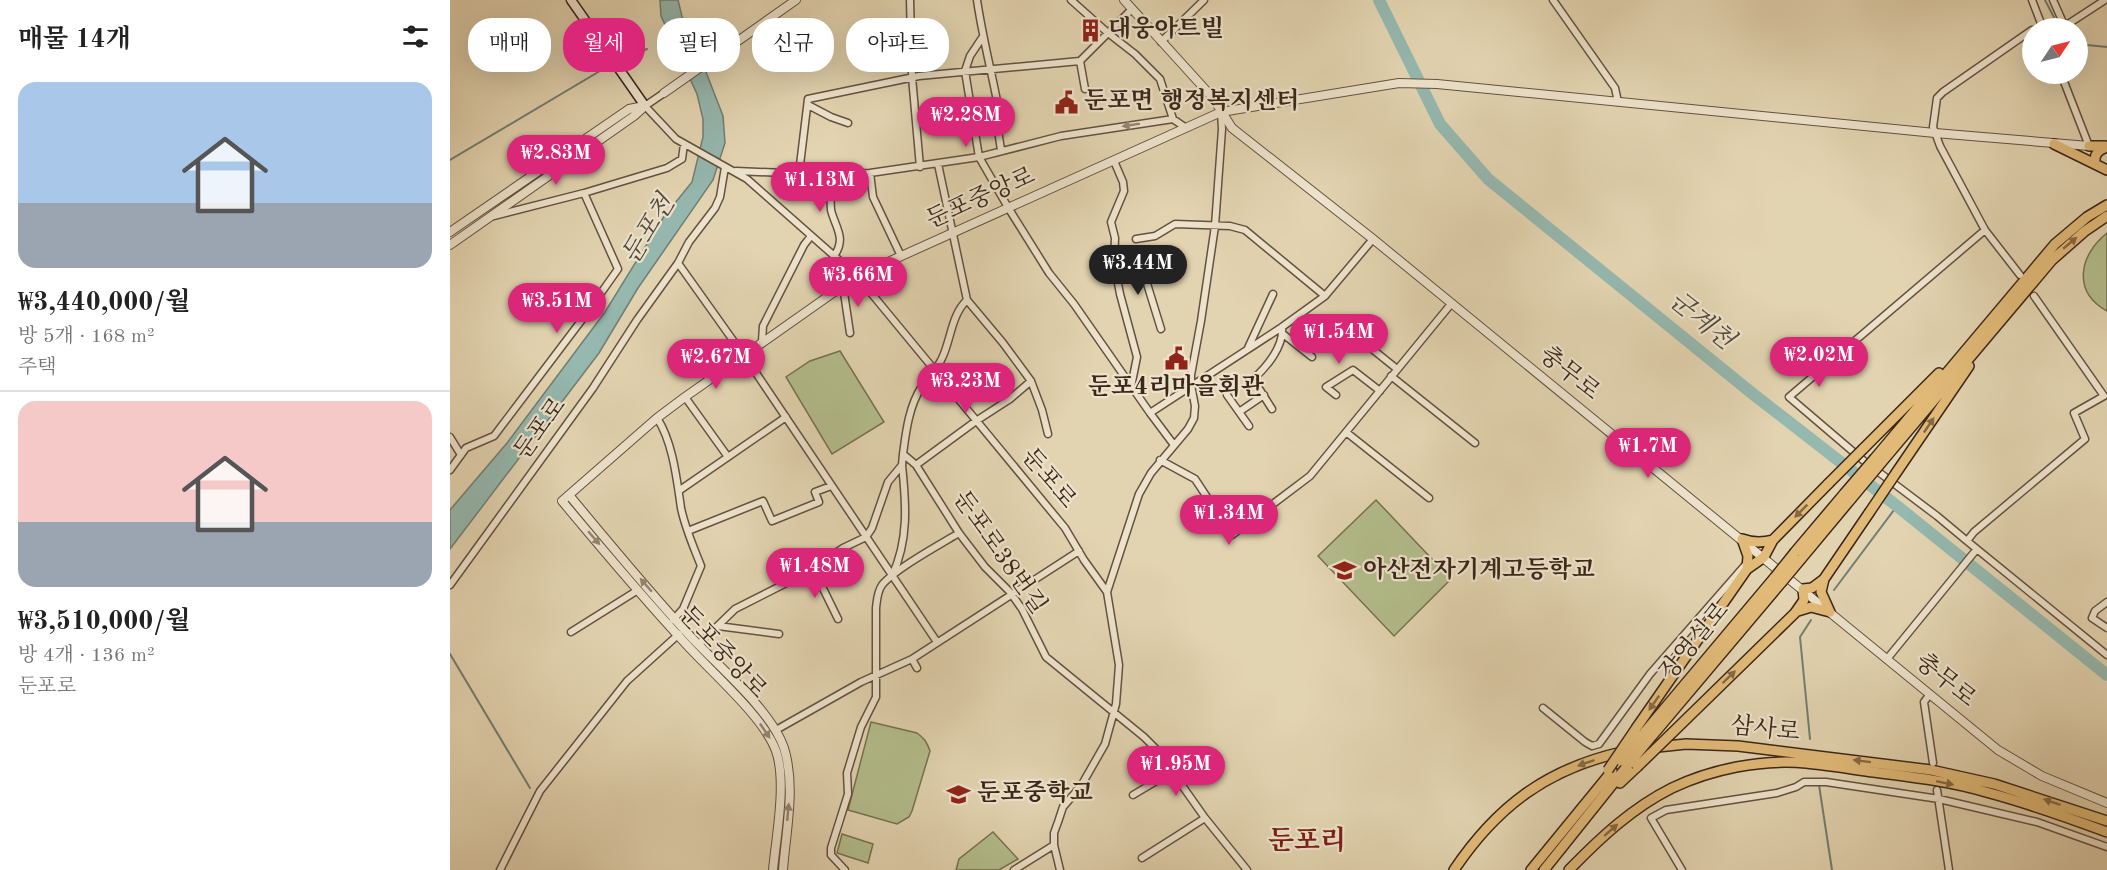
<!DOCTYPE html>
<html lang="ko">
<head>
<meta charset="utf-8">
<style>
  body { margin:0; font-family:"Old Standard TT","Noto Serif KR",serif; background:#f2f2f2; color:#222; height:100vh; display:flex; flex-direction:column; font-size:22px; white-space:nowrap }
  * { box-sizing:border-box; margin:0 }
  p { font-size:20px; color:#767676 }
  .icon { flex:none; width:33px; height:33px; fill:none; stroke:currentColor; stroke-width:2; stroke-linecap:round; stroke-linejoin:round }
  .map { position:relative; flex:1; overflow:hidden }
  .side { display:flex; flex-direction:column; background:#fff; width:450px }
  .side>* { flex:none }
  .hud { position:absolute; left:18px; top:18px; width:570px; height:54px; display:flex; gap:12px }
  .needle { width:39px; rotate:55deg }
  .controls { position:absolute; left:1572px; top:18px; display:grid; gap:12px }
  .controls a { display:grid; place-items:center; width:66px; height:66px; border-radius:50%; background:#fff; box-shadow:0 6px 24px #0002; font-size:30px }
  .price { position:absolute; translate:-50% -51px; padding:0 14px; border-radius:21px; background:#db2777; color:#fff; font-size:20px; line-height:39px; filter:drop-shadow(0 2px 3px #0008) }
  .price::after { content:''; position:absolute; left:50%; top:36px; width:18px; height:14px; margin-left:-9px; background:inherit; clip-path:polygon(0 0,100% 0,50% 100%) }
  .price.selected { background:#222; color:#fff }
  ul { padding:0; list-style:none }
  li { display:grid; align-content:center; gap:12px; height:318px; padding:0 18px }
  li+li { border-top:2px solid #e0e0e0 }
  li span { display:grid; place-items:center; height:186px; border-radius:18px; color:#555 }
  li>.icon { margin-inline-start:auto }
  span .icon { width:108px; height:108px; fill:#fffc; stroke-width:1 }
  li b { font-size:26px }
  h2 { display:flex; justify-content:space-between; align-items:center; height:72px; padding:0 18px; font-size:26px }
  .pill { padding:0 21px; border-radius:24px; background:#fff; box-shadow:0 6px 24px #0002; font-size:21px; line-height:54px }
  .pill.selected { background:#db2777; color:#fff }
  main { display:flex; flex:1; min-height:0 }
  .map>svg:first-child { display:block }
</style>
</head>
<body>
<main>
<section class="side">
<h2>매물 14개<svg class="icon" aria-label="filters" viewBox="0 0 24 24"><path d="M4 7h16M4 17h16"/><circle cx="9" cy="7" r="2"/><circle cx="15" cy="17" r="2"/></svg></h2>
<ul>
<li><span style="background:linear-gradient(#a9c7e8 65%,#9aa5b1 0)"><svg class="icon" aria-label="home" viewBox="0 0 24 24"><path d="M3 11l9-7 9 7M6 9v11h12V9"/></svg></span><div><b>₩3,440,000/월</b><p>방 5개 · 168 m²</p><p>주택</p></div></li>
<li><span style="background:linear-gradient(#f6c9c9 65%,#9aa5b1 0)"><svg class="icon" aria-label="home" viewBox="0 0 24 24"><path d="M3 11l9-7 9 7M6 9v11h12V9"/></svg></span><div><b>₩3,510,000/월</b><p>방 4개 · 136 m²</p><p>둔포로</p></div></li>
</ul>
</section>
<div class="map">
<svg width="1657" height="870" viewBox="0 0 1657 870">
  <rect width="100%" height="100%" fill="#e3d4b1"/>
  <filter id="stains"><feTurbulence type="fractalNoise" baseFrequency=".00333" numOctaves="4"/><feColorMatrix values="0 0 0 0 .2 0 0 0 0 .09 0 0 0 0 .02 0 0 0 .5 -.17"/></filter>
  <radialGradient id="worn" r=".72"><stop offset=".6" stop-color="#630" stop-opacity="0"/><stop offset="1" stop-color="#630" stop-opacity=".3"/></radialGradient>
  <!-- green -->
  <path fill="#b3bd8c" stroke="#767252" stroke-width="1.5" d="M1657,233V311C1622,292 1629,255 1657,233Z
    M390,351L434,422L382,454L336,377L360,361Z
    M926,500L1001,579L944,636L868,556Z
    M421,722L467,733C474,738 477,742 480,751L462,811L459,817L447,824L398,810Z
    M543,832L568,859L549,870H506L509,859Z
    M392,834L423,844L418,863L387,853Z"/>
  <!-- water -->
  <path fill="#95b8af" stroke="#717e73" stroke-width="1.5" d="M210,0H228L237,37L256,72L273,116L275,143L263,180L188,288L149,353L0,549V510L57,443L155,312L213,218L242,182L253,137V119L247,94L211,16Z"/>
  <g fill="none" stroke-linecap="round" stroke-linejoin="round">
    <!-- stream -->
    <path stroke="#717e73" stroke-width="2" d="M1595,0L1609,27
      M1628,42L1637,45L1657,47
      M208,45L221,36
      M172,60L197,49
      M0,160L160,65
      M1384,590L1447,506
      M0,654L80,788
      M1360,739L1350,637L1361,620
      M1369,785L1382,870"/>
    <!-- river -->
    <path stroke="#95b8af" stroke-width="12" d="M929,0L990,124L1038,179L1303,394L1447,506L1657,675"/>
    <defs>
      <path id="minor" d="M460,0L462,77L470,167
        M527,0C533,41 544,81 551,122L547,124L551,150
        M621,0L658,33L685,54L710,79L723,119
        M1103,0L1165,88L1168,102
        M1582,0L1592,26L1597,25L1602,28
        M1603,0L1615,27
        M1612,28L1655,0
        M532,38L520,56L515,71L529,157L559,209L599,273L624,304L700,413
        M711,42L754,0
        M630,61L682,9
        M1611,74L1639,146
        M214,93L195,106L226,139L297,179L407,276L615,528L634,560L657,592
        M358,105L381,117L398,123
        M664,161L673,182L674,191L661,222L665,238L664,262L670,294L687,357L681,387
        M488,164L517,300L553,343L581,381L592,410L598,434
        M286,171L381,175L420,173L529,157L611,136L723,119L736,128
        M349,173L358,99L469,76L630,61L635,89
        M420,173L423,197L451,256
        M381,175C381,186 380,199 381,210C385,227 397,238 384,256
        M44,216L134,193L217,168L232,159L234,144
        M686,239L705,236L725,224L780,226L795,230L875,296
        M228,263L302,367L487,642
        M665,266L690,261L711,329
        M1570,275L1535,230L1490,146L1483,127L1487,98L1493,92L1582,30
        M393,286L400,333
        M1584,296L1654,396L1624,413L1635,439L1524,532L1517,541L1657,655
        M517,300C502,314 501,338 493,356C488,369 479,375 472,386C459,406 456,431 453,454L466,465L509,533L535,567L560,592L572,609L596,657L694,737L707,750L755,818L797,870
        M896,328L947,369
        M833,334L862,357
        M312,341L313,326L354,245L361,236
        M798,348L823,294
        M941,376L1025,443
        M777,395L799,426
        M886,395L876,387L903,370L930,391
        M235,397L278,457
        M822,409L803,379C817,367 834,346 832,327
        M789,412L814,395
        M207,418C223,442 227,481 231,508C235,528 244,548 251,566L233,609L223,620
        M896,432L979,498
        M0,437L11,455
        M724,445L700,413L832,327L875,296L923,239
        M710,460L745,479L782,535L860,476L1001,304
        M466,465L526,421L560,399L581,381
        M0,470L16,448L44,436L134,317L168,269L134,193
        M230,490L336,417
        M238,531L313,501L322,521L369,502L365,492L381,486
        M1517,541L1487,516L1414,461L1339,397L1535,230
        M363,568L388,619
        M442,576C459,540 456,503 452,465
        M0,585L143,388L187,320L228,263L239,242L265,208L270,197L275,167
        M1657,602L1645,611L1642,618L1657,628
        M268,626L329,634
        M121,632L188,590
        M248,645L285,609L352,575L393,548L416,537L422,528L438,482L452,465L453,454
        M462,659L467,668
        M1437,659L1526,550
        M1480,694L1474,702L1483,763
        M1093,708L1135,742L1142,746L1149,744L1200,674L1297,563
        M326,730L411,682L462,659L629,551
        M1487,790L1499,870
        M683,795L723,771
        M692,858L755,818
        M50,870L90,791L177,681L229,634
        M395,870L381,855V848L398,794L397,773L411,727L426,697V608C427,601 427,592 432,585C445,569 489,545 509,533
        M564,870L604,845
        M610,870L604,845V833L608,822L613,807L631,786L655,744L666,704L669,665L657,592L689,494L701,473L738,429L744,418L745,406L741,385V375L751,321L765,226L772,129L771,112
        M1232,870L1201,818L1216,810L1327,793L1346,787L1354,782H1376L1489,799L1587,822L1657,847"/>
      <path id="tertiary" d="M674,0L763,98L782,128L923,239L1548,750L1592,776L1657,803
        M214,93L346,0
        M0,232L179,109L194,106
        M0,245L184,116L195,106
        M119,495C159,543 199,592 241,637C269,667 321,710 334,748C346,787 336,830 333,870
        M323,870C326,837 337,782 326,751C314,717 261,672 235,643C193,598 152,549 112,501L207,418L235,397L407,276L771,112L949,83L987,84L1485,133L1639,146"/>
      <path id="secondary" d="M121,0L195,106"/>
      <path id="primary" d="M1604,144L1657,170
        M1639,146H1655
        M1645,164C1644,154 1648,150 1657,147"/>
      <path id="trunk" d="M1413,449L1489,373
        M1425,458L1605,244L1637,217L1657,205
        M1431,463L1602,260L1635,231L1657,216
        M1446,473L1519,366
        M1292,539C1303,543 1312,543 1323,540
        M1292,539L1298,556L1297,569
        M1345,552L1394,494
        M1351,559L1401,499
        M1374,579L1371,592L1380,612
        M1348,611L1361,607L1380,612
        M1187,727L1297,569L1314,557L1323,540L1379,483
        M1194,733L1325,577
        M1222,733L1345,613L1354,600L1353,589L1362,588L1374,579L1419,513
        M1202,736L1331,583
        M1189,749L1236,744L1288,746L1481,770L1544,784L1657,821
        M1170,783L1187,767
        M1004,870C1047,806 1097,769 1172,752
        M1081,870L1162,771
        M1094,870L1178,765
        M1119,870C1150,838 1182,808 1222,788C1262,769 1311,759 1356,763C1378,765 1401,769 1423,772C1461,777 1499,781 1536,792C1577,803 1617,817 1657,832"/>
    </defs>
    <!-- minor casing -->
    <use href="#minor" stroke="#64523f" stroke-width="9"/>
    <!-- tertiary casing -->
    <use href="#tertiary" stroke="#64523f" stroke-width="10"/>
    <!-- secondary casing -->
    <use href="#secondary" stroke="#3a2719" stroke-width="11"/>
    <!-- primary casing -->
    <use href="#primary" stroke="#3a2719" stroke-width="12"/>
    <!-- trunk casing -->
    <use href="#trunk" stroke="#3a2719" stroke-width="12"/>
    <!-- minor -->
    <use href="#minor" stroke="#ede3cc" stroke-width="6"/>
    <!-- tertiary -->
    <use href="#tertiary" stroke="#ede3cc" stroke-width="8"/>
    <!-- secondary -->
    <use href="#secondary" stroke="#ede3cc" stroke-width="8"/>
    <!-- primary -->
    <use href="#primary" stroke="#e2ba78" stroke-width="9"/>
    <!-- trunk -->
    <use href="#trunk" stroke="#e2ba78" stroke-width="9"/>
    <defs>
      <path id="trunk-bridge" d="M1379,483L1413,449
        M1394,494L1425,458
        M1401,499L1431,463
        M1419,513L1446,473
        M1325,577L1345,552
        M1331,583L1351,559
        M1171,761L1194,733
        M1178,765L1202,736
        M1187,767L1222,733
        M1158,770L1187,727"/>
    </defs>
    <!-- trunk-bridge casing -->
    <use href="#trunk-bridge" stroke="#3a2719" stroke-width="12" stroke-linecap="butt"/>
    <!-- trunk-bridge -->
    <use href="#trunk-bridge" stroke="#e2ba78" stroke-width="9"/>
  </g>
  <!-- one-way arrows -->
  <defs><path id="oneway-solid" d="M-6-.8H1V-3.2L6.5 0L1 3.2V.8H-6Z" transform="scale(1.5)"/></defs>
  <g fill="#948572">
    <use href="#oneway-solid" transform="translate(681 125) rotate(171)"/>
    <use href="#oneway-solid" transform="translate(144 538) rotate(49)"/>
    <use href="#oneway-solid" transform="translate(196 585) rotate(-131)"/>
    <use href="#oneway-solid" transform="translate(315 731) rotate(56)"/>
    <use href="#oneway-solid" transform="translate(338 812) rotate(-85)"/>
  </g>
  <g fill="#866944">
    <use href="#oneway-solid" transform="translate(1620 243) rotate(-40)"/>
    <use href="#oneway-solid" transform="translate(1479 425) rotate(-56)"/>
    <use href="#oneway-solid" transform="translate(1351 511) rotate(135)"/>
    <use href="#oneway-solid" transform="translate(1279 677) rotate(-44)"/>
    <use href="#oneway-solid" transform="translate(1204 703) rotate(125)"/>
    <use href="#oneway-solid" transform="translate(1412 761) rotate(-173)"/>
    <use href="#oneway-solid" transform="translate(1136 763) rotate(161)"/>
    <use href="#oneway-solid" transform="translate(1495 783) rotate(12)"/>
    <use href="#oneway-solid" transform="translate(1602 802) rotate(-161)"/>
    <use href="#oneway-solid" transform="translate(1161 830) rotate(-41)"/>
  </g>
  <!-- icons -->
  <defs>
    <symbol id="building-bare" viewBox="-9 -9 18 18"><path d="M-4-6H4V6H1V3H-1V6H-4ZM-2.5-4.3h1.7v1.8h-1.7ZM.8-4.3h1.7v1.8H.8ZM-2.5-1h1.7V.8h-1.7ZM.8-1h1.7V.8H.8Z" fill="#8f2418" stroke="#ede3cc" stroke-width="2.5" paint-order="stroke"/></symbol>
    <symbol id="civic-bare" viewBox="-9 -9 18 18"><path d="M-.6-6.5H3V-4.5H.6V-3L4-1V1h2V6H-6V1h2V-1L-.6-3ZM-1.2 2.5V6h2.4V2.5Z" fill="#8f2418" stroke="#ede3cc" stroke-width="2.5" paint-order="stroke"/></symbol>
    <symbol id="school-bare" viewBox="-9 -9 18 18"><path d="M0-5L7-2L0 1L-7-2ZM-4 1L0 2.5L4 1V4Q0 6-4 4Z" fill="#8f2418" stroke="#ede3cc" stroke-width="2.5" paint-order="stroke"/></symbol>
  </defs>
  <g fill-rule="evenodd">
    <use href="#building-bare" x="624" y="14" width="33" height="33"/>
    <use href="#civic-bare" x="600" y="86" width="33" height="33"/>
    <use href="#civic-bare" x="710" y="342" width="33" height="33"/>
    <use href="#school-bare" x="878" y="554" width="33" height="33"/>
    <use href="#school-bare" x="492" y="778" width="33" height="33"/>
  </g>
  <g text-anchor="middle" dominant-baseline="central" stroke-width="4.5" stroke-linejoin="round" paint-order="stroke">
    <!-- poi labels -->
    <g font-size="24" font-weight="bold" fill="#3a2719" stroke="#ede3cc" text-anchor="start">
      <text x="658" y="30">대웅아트빌</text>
      <text x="634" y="102">둔포면 행정복지센터</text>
      <text x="726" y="388" text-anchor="middle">둔포4리마을회관</text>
      <text x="913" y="571">아산전자기계고등학교</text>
      <text x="527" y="794">둔포중학교</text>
    </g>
    <!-- street labels -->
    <g font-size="24" fill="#3a2719" stroke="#ede3cc">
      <text transform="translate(531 199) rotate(-24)">둔포중앙로</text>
      <text transform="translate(1119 374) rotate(39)">충무로</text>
      <text transform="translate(91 429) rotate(-54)">둔포로</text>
      <text transform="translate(598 479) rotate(50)">둔포로</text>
      <text transform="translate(549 553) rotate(55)">둔포로38번길</text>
      <text transform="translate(1245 642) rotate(-50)">장영실로</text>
      <text transform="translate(272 653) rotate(47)">둔포중앙로</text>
      <text transform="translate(1495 681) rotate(39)">충무로</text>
      <text transform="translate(1315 730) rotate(6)">삼사로</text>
    </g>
    <!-- water labels -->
    <g font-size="26" font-style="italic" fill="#514b3e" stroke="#ede3cc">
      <text transform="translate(199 230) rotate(-58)">둔포천</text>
      <text transform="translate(1251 321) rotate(39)">군계천</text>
    </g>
    <!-- quarter labels -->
    <g font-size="27" font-weight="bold" fill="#7a1f14" stroke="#ede3cc">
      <text x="857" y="841">둔포리</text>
    </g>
  </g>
  <rect width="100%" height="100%" filter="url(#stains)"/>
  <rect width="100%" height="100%" fill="url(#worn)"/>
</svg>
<div class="controls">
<a><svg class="needle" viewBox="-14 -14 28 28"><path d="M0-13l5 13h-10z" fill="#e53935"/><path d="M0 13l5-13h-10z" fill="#767676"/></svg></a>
</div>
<b class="price" style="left:516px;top:148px">₩2.28M</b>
<b class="price" style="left:106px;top:186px">₩2.83M</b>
<b class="price" style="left:370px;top:213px">₩1.13M</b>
<b class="price selected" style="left:688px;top:296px">₩3.44M</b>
<b class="price" style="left:408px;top:308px">₩3.66M</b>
<b class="price" style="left:107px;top:334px">₩3.51M</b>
<b class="price" style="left:889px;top:365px">₩1.54M</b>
<b class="price" style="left:1369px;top:388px">₩2.02M</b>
<b class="price" style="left:266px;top:390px">₩2.67M</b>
<b class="price" style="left:516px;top:414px">₩3.23M</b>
<b class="price" style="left:1198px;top:479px">₩1.7M</b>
<b class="price" style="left:779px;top:546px">₩1.34M</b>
<b class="price" style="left:365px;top:599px">₩1.48M</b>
<b class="price" style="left:726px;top:797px">₩1.95M</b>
<div class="hud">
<a class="pill">매매</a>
<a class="pill selected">월세</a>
<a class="pill">필터</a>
<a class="pill">신규</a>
<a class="pill">아파트</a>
</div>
</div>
</main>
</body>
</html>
